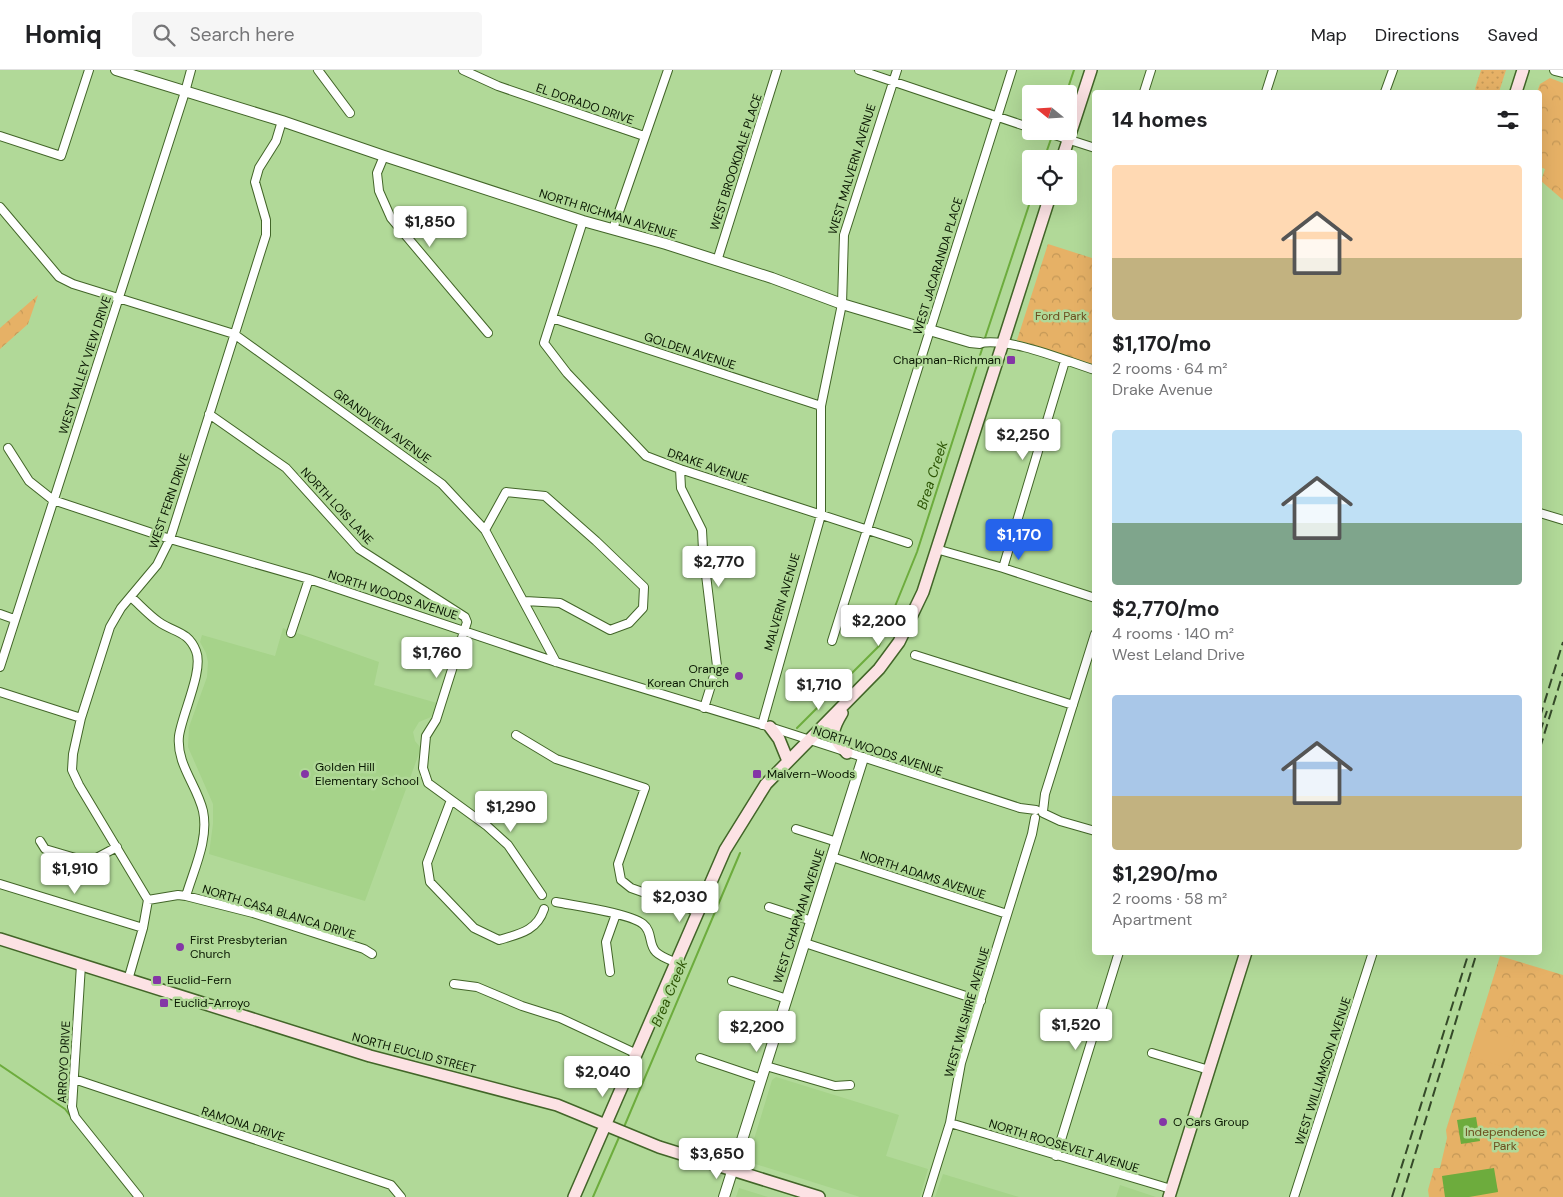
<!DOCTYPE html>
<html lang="en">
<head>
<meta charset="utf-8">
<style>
  body { margin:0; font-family:"DM Sans",sans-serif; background:#f6f6f6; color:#202124; height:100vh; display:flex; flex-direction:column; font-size:19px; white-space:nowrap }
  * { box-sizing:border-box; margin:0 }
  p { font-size:16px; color:#757577 }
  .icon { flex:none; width:28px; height:28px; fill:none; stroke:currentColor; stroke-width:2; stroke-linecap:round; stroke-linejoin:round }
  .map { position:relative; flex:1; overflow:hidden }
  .details { position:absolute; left:1092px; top:20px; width:450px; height:865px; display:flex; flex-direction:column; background:#fff; border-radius:5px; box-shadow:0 5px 20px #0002 }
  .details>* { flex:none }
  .needle { width:32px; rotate:288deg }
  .tools { position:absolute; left:1022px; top:15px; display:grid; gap:10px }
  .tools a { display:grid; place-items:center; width:55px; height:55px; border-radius:5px; background:#fff; box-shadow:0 5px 20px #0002; font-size:25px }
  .price { position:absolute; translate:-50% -42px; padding:0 11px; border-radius:5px; background:#fff; color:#222; font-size:16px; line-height:32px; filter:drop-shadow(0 1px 2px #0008) }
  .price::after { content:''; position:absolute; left:50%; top:30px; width:15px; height:11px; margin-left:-8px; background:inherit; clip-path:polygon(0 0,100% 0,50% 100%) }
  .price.active { background:#2563eb; color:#fff }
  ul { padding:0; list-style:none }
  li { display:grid; align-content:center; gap:10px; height:265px; padding:0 20px }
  li span { display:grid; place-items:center; height:155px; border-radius:5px; color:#555 }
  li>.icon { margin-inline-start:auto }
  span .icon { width:90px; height:90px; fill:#fffc; stroke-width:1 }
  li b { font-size:21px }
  h2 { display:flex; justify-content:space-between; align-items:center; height:60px; padding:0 20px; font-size:21px }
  header { display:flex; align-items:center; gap:30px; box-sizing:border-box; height:70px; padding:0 25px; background:#fff; border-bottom:1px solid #e0e0e0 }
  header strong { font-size:24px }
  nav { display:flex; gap:28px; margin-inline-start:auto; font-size:18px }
  .search { width:350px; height:45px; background:#f6f6f6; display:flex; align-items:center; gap:12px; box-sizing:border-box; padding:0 18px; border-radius:5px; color:#757577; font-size:19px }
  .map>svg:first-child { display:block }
</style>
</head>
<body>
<header>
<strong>Homiq</strong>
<div class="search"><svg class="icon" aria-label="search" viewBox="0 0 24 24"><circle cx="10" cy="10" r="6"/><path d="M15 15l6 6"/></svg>Search here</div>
<nav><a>Map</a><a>Directions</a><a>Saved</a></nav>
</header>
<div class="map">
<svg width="1563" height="1127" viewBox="0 0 1563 1127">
  <defs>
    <pattern id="grass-dots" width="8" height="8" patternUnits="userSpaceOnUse" patternTransform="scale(1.25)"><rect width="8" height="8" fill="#e6b166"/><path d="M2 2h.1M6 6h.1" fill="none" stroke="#c49857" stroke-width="1.8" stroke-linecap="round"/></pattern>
    <pattern id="park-crowns" width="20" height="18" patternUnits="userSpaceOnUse" patternTransform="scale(1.25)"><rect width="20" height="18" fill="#e6b166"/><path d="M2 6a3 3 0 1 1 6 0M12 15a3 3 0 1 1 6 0" fill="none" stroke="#c49857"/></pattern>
  </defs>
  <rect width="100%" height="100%" fill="#b1d998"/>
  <!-- built -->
  <path fill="#a6d38a" d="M283,558L379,592L374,615L437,633L431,647L419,652L413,662L415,671L421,678L365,831L209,784L213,754V734L188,677L189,657L207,607L208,592L206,583L200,572L202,565L275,586Z
    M776,1007L899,1045L886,1086L928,1099L920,1127H860L749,1092L748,1089L769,1020L772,1010Z
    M943,1104L1019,1127H935Z
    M1120,1115L1156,1127H1116Z
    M739,1118L768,1127H736Z"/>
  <!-- grass -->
  <path fill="url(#grass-dots)" d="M1481,0H1506L1499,22H1478L1475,19Z"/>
  <!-- park -->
  <path fill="url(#park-crowns)" d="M1550,8L1563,13V130L1541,111L1545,99L1540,97V22H1537L1540,14Z
    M1048,174L1095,189V295L1017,270Z
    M38,225L28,254L0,279V258Z
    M1500,886L1563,905V1127H1429L1428,1120L1434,1098H1440L1447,1068L1446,1060Z"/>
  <!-- pitch -->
  <path fill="#e6b166" d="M1563,80V121L1544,105L1556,86Z
    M1478,958L1515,969L1508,992L1501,996L1470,986Z"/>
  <!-- water -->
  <path fill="#6dac3d" d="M1476,1047L1480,1071L1461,1074L1457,1050Z
    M1494,1098L1498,1122L1469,1127H1445L1442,1106Z"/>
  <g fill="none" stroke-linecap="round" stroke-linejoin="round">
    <!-- stream -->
    <path stroke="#6dac3d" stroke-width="2" d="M1066,24L1074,0
      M1044,89L1052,66
      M984,271L1032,126
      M797,658L879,576L917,482L983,276
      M0,995L65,1039L72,1048
      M624,1057L740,783
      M593,1127L620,1065"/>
    <defs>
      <path id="minor" d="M318,0L350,43
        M463,0L498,16L644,66
        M859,0L1031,58
        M1144,22L1151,0
        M1266,22L1273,0
        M1385,22L1393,0
        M1042,61L1095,78
        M0,66L61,86L89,0
        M384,86L377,103L379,121L391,148L488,263
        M0,137L59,207L73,214L234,264L442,414L485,460L556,592
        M583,151L544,273L567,303L646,386L680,399L908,473
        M613,159L668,0
        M717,191L777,0
        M552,248L821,336
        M980,273C1013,268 1063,290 1095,300
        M209,344L286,398L359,479L465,547L467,552L436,650L426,666L423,698L428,713L487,756L508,775L542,825
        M8,378L29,411L53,430L170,469L309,509L556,592L770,657L1020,738L1036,740
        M680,399L681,418L702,460L703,480L717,596L704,638
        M1540,443L1563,450
        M485,460L506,422L545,426L596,471L644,517L643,538L629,553L610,560L560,533L525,531
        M936,479L1003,498L1095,528
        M1003,498L1065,291
        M131,527C140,535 149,545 159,552C175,563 188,561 196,581C204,600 182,644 179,666C176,694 197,715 203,741C209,769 194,799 186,826
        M0,544L14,549
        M291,563L309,509
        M832,571L1012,0
        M915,585L1073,635
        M0,597L185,22L191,0
        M0,622L81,648
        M762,655L821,445V336L842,234L844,165L897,0
        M516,665L556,689L645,718L618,794L621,810L631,818L699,842
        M451,730L427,793L430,812L474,858L499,870C519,864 537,861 544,839
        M1043,741L1045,724L1095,564
        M1043,743L1060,751L1095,761
        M796,759L837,772
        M40,771L45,779L89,792L117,777
        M832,787L1007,844
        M0,814L143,858
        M148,830L178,825L186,826L253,843L364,879L372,884
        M556,832C576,836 629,843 643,854C653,862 648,874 656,882C661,887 670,890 677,893
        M769,837L812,851
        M805,873L981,931
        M81,895L72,1037L75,1047L139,1127
        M610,902L606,872L616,844
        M128,910L143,858L148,830L79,715L72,700L73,684L81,648L110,557L121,538L157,495L170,469L266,165V150L255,112L259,98L276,71L282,51
        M732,911L787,929
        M454,914L477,917L522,936L560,948L637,984
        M1152,983L1209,1000
        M700,988L762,1009
        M766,996L835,1016L850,1015
        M74,1009L391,1115L401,1127
        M950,1053L1171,1119
        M1056,1086L1119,882
        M927,1127L950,1053L961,993L1032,764L1035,748
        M1294,1127L1373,882"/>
      <path id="tertiary" d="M116,0L282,51L384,86L583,151L666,174L772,208L842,234L970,272L980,273
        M1555,0L1563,2
        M724,1127L863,688"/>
      <path id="secondary" d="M1516,22L1523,0
        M1062,89L1091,0
        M842,643C830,663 831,666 847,683
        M770,657L779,669L788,691
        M0,869L370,986L557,1035L659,1077L819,1127
        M574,1127L725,780L766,714L879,599L899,572L923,522L1050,126
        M1169,1127L1246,882"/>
    </defs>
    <!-- minor casing -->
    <use href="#minor" stroke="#426528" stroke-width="10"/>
    <!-- tertiary casing -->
    <use href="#tertiary" stroke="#426528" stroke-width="12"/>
    <!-- secondary casing -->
    <use href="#secondary" stroke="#426528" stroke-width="14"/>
    <!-- minor -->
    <use href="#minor" stroke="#fff" stroke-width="8"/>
    <!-- tertiary -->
    <use href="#tertiary" stroke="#fff" stroke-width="10"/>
    <!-- secondary -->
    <use href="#secondary" stroke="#fce2e4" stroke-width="11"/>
    <!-- rail -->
    <path stroke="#354a29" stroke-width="2" stroke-dasharray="10 5" stroke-linecap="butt" d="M1540,647L1563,572
      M1540,662L1547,641
      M1540,678L1563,603
      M1392,1127L1469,882
      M1402,1127L1477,882"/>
  </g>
  <!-- markers -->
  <g fill="#8436a6" stroke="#b1d998" stroke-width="2">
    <rect x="1006" y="285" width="10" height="10" rx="2.5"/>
    <circle cx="739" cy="606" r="5"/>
    <circle cx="305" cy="704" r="5"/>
    <rect x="752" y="699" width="10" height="10" rx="2.5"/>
    <circle cx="180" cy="877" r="5"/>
    <rect x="152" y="905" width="10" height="10" rx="2.5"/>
    <rect x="159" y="928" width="10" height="10" rx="2.5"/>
    <circle cx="1163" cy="1052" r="5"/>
  </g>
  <g text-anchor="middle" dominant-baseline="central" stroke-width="5" stroke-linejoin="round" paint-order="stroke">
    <!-- street labels -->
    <g font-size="12" fill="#081601" stroke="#b1d998">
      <text transform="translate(585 34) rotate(19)">EL DORADO DRIVE</text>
      <text transform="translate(736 92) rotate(-72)">WEST BROOKDALE PLACE</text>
      <text transform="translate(852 99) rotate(-73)">WEST MALVERN AVENUE</text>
      <text transform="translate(608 144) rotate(17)">NORTH RICHMAN AVENUE</text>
      <text transform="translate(938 196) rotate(-73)">WEST JACARANDA PLACE</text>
      <text transform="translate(690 281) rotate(18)">GOLDEN AVENUE</text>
      <text transform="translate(85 295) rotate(-72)">WEST VALLEY VIEW DRIVE</text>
      <text transform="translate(382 356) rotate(36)">GRANDVIEW AVENUE</text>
      <text transform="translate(708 396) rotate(19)">DRAKE AVENUE</text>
      <text transform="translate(169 431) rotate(-71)">WEST FERN DRIVE</text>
      <text transform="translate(337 436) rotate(47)">NORTH LOIS LANE</text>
      <text transform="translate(393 525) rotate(18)">NORTH WOODS AVENUE</text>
      <text transform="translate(782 532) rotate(-74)">MALVERN AVENUE</text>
      <text transform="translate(878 681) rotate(18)">NORTH WOODS AVENUE</text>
      <text transform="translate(923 805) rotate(18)">NORTH ADAMS AVENUE</text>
      <text transform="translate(279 842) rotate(17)">NORTH CASA BLANCA DRIVE</text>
      <text transform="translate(799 846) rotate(-72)">WEST CHAPMAN AVENUE</text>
      <text transform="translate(967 942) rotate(-74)">WEST WILSHIRE AVENUE</text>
      <text transform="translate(414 983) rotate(15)">NORTH EUCLID STREET</text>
      <text transform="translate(64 992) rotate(-87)">ARROYO DRIVE</text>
      <text transform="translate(1323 1001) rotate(-72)">WEST WILLIAMSON AVENUE</text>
      <text transform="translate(243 1054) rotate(18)">RAMONA DRIVE</text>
      <text transform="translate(1064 1076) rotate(17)">NORTH ROOSEVELT AVENUE</text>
    </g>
    <!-- park labels -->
    <g font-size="12" fill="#6c4d1e" stroke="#b1d998">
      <text x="1061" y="246">Ford Park</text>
      <text x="1505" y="1062">Independence<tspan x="1505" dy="14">Park</tspan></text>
    </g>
    <!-- poi labels -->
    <g font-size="12" fill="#081601" stroke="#b1d998" text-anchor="start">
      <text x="1001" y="290" text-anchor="end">Chapman-Richman</text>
      <text x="729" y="599" text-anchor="end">Orange<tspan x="729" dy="14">Korean Church</tspan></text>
      <text x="315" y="697">Golden Hill<tspan x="315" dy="14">Elementary School</tspan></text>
      <text x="767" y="704">Malvern-Woods</text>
      <text x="190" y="870">First Presbyterian<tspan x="190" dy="14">Church</tspan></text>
      <text x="167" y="910">Euclid-Fern</text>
      <text x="174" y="933">Euclid-Arroyo</text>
      <text x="1173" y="1052">O Cars Group</text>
    </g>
    <!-- water labels -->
    <g font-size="14" font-style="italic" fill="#2d5505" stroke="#b1d998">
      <text transform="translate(932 405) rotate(-72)">Brea Creek</text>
      <text transform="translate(669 923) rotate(-67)">Brea Creek</text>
    </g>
  </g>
</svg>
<div class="tools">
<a><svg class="needle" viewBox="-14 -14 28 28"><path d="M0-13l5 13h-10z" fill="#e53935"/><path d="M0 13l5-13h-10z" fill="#757577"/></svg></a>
<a><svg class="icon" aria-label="locate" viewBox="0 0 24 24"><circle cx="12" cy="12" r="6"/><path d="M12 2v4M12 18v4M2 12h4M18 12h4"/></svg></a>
</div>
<b class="price" style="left:430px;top:178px">$1,850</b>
<b class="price" style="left:1023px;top:391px">$2,250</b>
<b class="price active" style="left:1019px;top:491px">$1,170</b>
<b class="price" style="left:719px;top:518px">$2,770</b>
<b class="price" style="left:879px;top:577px">$2,200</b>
<b class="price" style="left:437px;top:609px">$1,760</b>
<b class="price" style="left:819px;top:641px">$1,710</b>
<b class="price" style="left:511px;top:763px">$1,290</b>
<b class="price" style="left:75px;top:825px">$1,910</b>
<b class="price" style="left:680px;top:853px">$2,030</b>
<b class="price" style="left:1076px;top:981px">$1,520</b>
<b class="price" style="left:757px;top:983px">$2,200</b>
<b class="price" style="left:603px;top:1028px">$2,040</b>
<b class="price" style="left:717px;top:1110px">$3,650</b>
<section class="details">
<h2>14 homes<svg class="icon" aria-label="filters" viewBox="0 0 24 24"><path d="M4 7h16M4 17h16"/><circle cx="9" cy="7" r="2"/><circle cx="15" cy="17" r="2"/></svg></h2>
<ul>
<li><span style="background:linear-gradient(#ffd9b3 60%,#c2b280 0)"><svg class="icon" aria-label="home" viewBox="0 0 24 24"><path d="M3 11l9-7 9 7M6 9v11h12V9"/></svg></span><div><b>$1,170/mo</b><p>2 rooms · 64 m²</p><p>Drake Avenue</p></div></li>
<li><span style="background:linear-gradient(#bfe0f5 60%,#7fa58c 0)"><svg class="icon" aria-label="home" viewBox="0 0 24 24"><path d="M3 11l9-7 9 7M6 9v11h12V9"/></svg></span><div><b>$2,770/mo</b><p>4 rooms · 140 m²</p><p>West Leland Drive</p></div></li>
<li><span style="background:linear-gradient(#a9c7e8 65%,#c2b280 0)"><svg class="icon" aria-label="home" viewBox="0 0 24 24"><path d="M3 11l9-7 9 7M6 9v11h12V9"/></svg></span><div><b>$1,290/mo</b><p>2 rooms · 58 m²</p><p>Apartment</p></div></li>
</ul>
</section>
</div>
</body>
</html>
